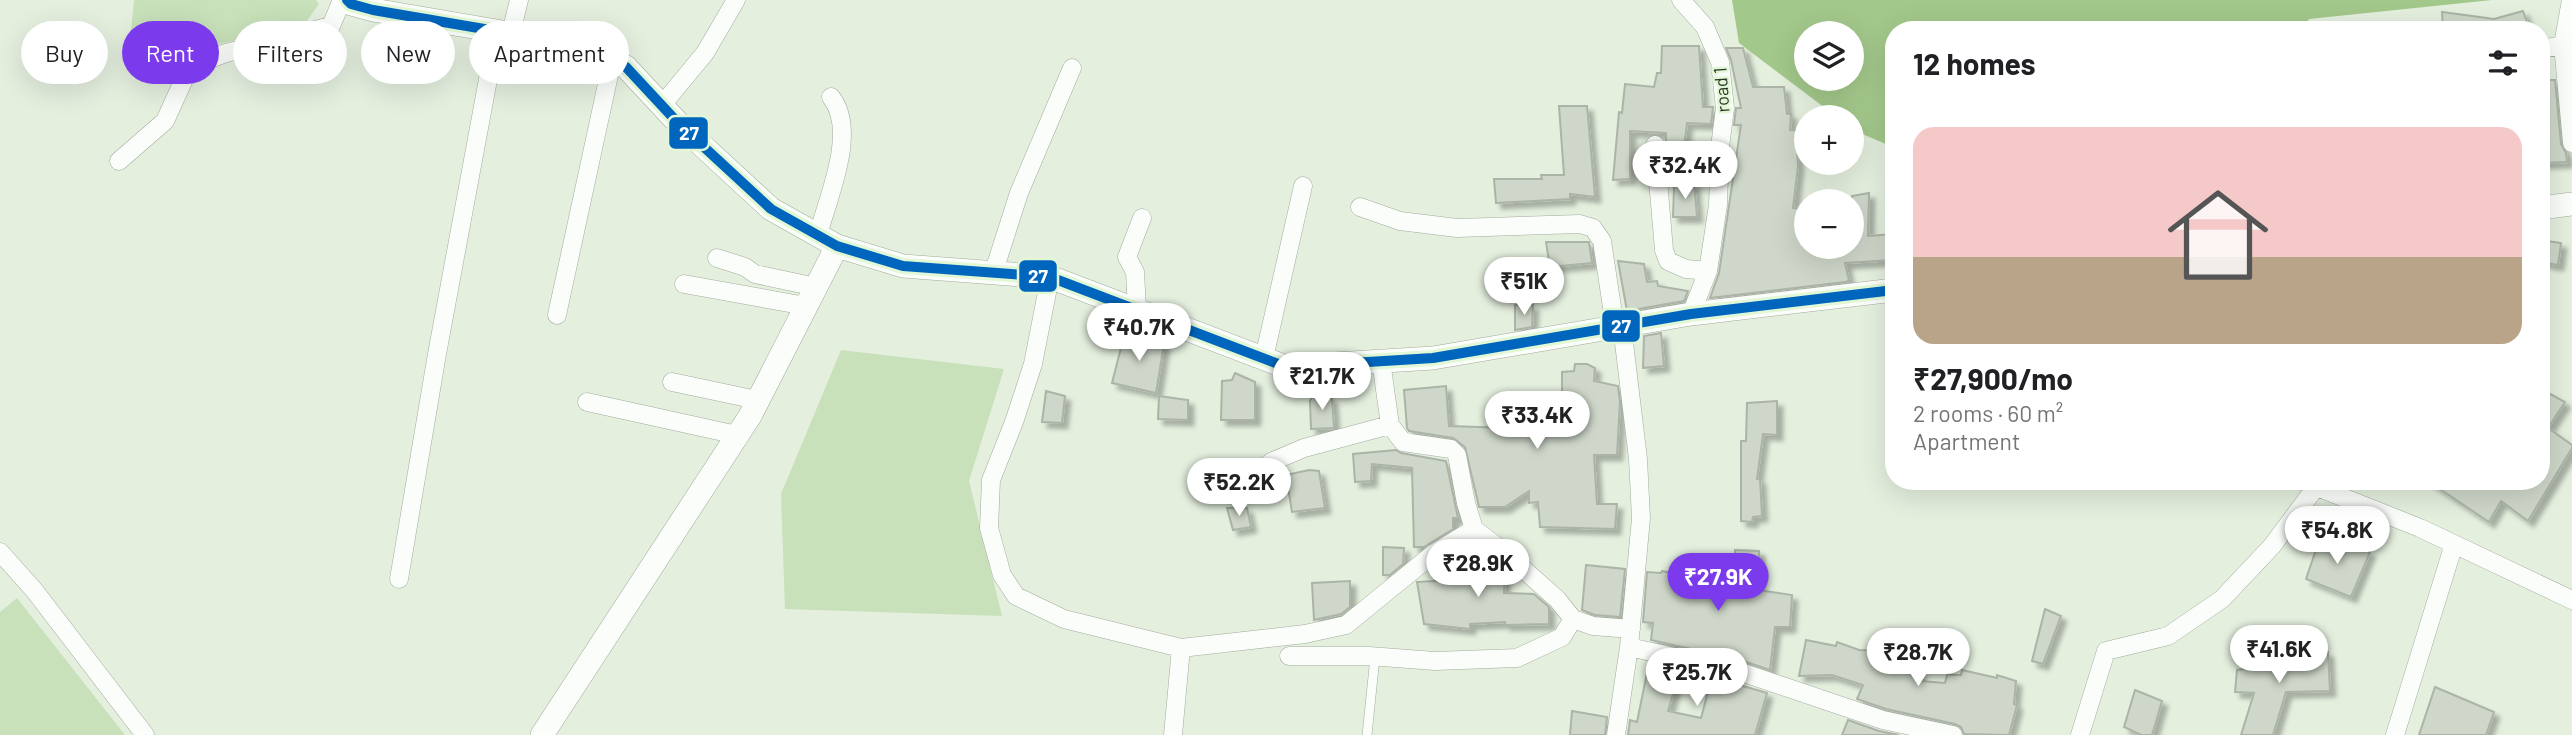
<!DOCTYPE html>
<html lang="en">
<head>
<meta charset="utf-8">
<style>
  body { margin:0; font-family:Barlow,sans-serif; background:#f6f6f6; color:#202124; height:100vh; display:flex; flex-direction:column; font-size:26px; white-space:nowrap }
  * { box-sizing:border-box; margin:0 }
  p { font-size:23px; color:#757577 }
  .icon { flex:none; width:38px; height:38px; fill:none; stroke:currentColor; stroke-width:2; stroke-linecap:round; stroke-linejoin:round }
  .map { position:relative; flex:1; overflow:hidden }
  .side { position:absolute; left:1885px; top:21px; width:665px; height:469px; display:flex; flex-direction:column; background:#fff; border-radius:28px; box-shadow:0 7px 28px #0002 }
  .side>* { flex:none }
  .banner { position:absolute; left:21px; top:21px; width:665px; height:63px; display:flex; gap:14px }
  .controls { position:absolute; left:1794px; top:21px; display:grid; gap:14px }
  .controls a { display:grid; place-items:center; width:70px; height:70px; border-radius:50%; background:#fff; box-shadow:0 7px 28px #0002; font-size:35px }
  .price { position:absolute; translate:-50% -60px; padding:0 16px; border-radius:24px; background:#fff; color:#222; font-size:23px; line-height:46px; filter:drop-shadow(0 2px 4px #0008) }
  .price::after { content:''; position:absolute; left:50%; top:42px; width:21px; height:16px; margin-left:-10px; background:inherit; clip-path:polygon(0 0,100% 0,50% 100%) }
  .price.active { background:#7c3aed; color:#fff }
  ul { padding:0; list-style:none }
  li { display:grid; align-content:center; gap:14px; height:371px; padding:0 28px }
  li span { display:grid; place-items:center; height:217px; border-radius:21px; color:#555 }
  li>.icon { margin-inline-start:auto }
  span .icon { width:126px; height:126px; fill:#fffc; stroke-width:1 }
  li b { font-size:30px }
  h2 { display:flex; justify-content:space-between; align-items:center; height:84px; padding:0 28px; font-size:30px }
  .pill { padding:0 24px; border-radius:32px; background:#fff; box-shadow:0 7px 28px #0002; font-size:24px; line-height:63px }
  .pill.active { background:#7c3aed; color:#fff }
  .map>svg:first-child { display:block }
</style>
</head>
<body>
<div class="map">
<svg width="2572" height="735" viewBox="0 0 2572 735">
  <defs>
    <filter id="shadow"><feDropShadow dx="5.5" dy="5.5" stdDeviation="2" flood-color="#0004"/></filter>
  </defs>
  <rect width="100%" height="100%" fill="#e4efde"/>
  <!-- green -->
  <path fill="#c8e1ba" d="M134,0H316L319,4L303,26L128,63Z
    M841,350L1004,369L969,481L1002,616L785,609L781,494Z
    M17,598L125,735H0V612Z"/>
  <!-- water -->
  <path fill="#a3c88b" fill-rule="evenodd" d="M1732,0H2492L2309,19L2301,30H1894L1893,147L1855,131L1852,128V117H1837L1739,43ZM1806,33H1852V79H1806Z"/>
  <!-- building -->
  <path fill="#ced7c9" stroke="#abb4a6" stroke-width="2" filter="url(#shadow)" d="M2523,11L2530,30H2443L2442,12L2494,19Z
    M1662,46H1699L1703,107H1713L1711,124L1687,123L1684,147L1666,145V133L1630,131V179L1613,180L1619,112L1622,113L1625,84L1654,87L1657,73H1661Z
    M1726,48H1743L1753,87H1784L1787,114H1791L1790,130L1806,131V146L1797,149L1798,166L1793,208L1806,210V247H1852V196L1869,193L1868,236L1894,234V260L1845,263L1849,281L1845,282L1710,298L1719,273L1741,125H1734L1736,108H1741L1731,60Z
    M2541,80H2555L2561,144L2566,153L2567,162L2541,163Z
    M1559,106H1587L1595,197L1570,194V199L1496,203L1494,179H1542L1541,175H1564Z
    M1694,182L1697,217H1673L1674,186Z
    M2541,240L2561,243L2558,265L2541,262Z
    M1546,242H1589L1592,263L1550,267Z
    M1618,261L1644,264L1647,282L1657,281L1658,286L1688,291L1684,301L1627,311Z
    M1515,305H1533L1532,327L1515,330Z
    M1125,332L1164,344L1156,393L1112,383Z
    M1661,333L1664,366L1643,368L1644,336Z
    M1575,364H1587L1595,368L1594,381L1618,386L1620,402L1617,455H1594L1597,504H1617L1615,529L1540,527L1538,502L1529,503V491L1505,507H1479L1465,447L1453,438L1409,431L1407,428L1404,390L1446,386L1449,426L1509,428V422L1537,428L1536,420L1562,419V372L1574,371Z
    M1235,373L1255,382V420H1221L1222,381L1232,380Z
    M2541,389L2565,402L2548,428L2572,445V448L2528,521L2501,501L2489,522L2428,481H2541Z
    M1046,391L1065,396L1062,423L1042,422Z
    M1323,393L1332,399L1334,428L1311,429L1310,401L1313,394Z
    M1159,396L1188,400V420L1158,419Z
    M1777,401V435L1763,434L1757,479H1760L1762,516L1753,517L1752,522L1741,521V441H1746L1747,403Z
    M1396,450L1401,453L1446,461L1458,518H1453V529L1424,547H1414L1412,468L1372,464L1371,481L1355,482L1353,454Z
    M1309,470L1319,471L1325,508L1292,512L1286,475Z
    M1227,508H1247L1251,527L1233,530Z
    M2320,538L2370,552L2351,597L2306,579Z
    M1383,547L1404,548L1403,564L1390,575H1383Z
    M1735,550L1759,551L1758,590L1792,595L1790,627H1775L1770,670L1740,660L1651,640L1653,623L1643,622L1647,572L1661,573L1662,571L1686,576V581L1736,583Z
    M1482,561L1498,562L1505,568L1504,593L1534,594L1549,607V624L1505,625V622L1470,624V629L1424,624L1417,582L1455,580L1457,562Z
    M1586,565L1625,569L1620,617L1595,615L1582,610Z
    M1350,581V607L1341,614L1314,620L1312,583Z
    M2045,609L2061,616L2043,664L2032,661Z
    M1806,640L1836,646L1837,642L1859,650L1904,652L1915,663L1921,681L1945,683L1947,675H1961L1962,670L1997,678V675L2016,681L2014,704L2017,705L2009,735L1964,734L1961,727L1955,724L1886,709L1857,699L1863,685L1832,675L1799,676Z
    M2328,652L2330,691L2286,692L2273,735H2241L2254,693L2235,692L2237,670L2253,668L2254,654Z
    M1649,663L1680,670L1668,711L1701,718L1712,677L1767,693L1755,735H1628L1630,720L1637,722Z
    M2435,687L2494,712L2486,735H2419Z
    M2135,690L2162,701L2152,735H2141L2124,727Z
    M1572,711L1607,717L1605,735H1570Z
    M1848,720L1879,731L1899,735H1842Z"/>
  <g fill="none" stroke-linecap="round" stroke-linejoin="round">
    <defs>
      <path id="service" d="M1367,735L1375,657"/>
      <path id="minor" d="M1681,0L1705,27L1720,62L1725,108L1720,147L1718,205L1708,271L1691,314
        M511,33L519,0
        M2563,45L2571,0
        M2541,49L2563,45L2572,143
        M662,105L705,53L736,0
        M1655,145L1664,250L1668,261L1686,269L1708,271
        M119,161L165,121L190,66L226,53L331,26L342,0
        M1360,207L1400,221L1457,228L1580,224L1593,228L1602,241L1615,327
        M818,235C828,197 858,131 831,97
        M717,258L745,267L755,274L816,287
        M993,274L1019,193L1072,68
        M1050,277L1033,364L1014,422L991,480L989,528L1002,575L1016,596L1064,619L1181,648L1305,634L1346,625L1433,554L1474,529L1503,551L1557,599L1573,619L1593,626L1631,629
        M684,284L806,306
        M1137,309L1135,272L1127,257L1142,218
        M557,315L612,61
        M1622,326L1638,459L1641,518L1629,647L1738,671L1883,720L1953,735
        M1264,358L1303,186
        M1381,361L1390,425L1403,442L1451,449L1457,455L1466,503L1474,529
        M672,382L757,400
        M587,402L737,435
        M2302,481L2420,528L2572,600
        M1210,485L1254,476L1271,462L1304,448L1390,425
        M0,552L34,590L145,735
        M399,579L437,354L497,31
        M1289,656H1369L1435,661L1517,658L1562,637L1573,619
        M1173,735L1181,648
        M1616,735L1629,647
        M2080,735L2106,651L2168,636L2222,599L2272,546L2316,487
        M2395,735L2454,544"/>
      <path id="tertiary" d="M347,0L351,4L373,10L578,45L626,67L679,124L771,209L837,246L903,266L1050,277L1286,367L1433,358L1691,314L1894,290
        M2541,208L2572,204
        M542,735L750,416L837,246"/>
    </defs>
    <!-- service casing -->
    <use href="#service" stroke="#a3ab9e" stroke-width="10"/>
    <!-- minor casing -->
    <use href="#minor" stroke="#a3ab9e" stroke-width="19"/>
    <!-- tertiary casing -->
    <use href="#tertiary" stroke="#a3ab9e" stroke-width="24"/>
    <!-- service -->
    <use href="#service" stroke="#fbfdfa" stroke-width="9"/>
    <!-- minor -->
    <use href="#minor" stroke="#fbfdfa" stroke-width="18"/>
    <!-- tertiary -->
    <use href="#tertiary" stroke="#fbfdfa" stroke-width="23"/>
    <defs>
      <path id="bus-1" d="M347,0L351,4L373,10L578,45L626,67L679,124L771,209L837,246L903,266L1050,277L1286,367L1433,358L1691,314L1894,290"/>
    </defs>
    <!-- bus-1 casing -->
    <use href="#bus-1" stroke="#e2f7d6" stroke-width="16"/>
    <!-- bus-1 -->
    <use href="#bus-1" stroke="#0065bd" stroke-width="10"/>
  </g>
  <g text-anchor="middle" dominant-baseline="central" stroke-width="5" stroke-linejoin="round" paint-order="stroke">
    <!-- street labels -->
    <g font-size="18" fill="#2d3529" stroke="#e2f7d6">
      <text transform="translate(1721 90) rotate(-94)">road 1</text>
    </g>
  </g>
  <g stroke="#e2f7d6" stroke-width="2.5">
    <rect x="668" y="116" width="41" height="34" rx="7" fill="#0065bd"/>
    <rect x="1018" y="259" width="40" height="34" rx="7" fill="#0065bd"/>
    <rect x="1601" y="309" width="40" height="34" rx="7" fill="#0065bd"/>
  </g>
  <g font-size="19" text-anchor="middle" font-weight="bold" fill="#fff">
    <text x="689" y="140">27</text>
    <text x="1038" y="283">27</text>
    <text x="1621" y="333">27</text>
  </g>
</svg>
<div class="controls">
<a><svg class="icon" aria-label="layers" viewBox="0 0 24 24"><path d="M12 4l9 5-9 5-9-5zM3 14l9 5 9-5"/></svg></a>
<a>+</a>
<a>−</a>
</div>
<b class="price" style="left:1685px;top:201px">₹32.4K</b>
<b class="price" style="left:1524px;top:317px">₹51K</b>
<b class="price" style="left:1139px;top:363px">₹40.7K</b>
<b class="price" style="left:1322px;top:412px">₹21.7K</b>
<b class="price" style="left:1537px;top:451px">₹33.4K</b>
<b class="price" style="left:1239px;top:518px">₹52.2K</b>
<b class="price" style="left:2337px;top:566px">₹54.8K</b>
<b class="price" style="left:1478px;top:599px">₹28.9K</b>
<b class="price active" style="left:1718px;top:613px">₹27.9K</b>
<b class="price" style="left:2279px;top:685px">₹41.6K</b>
<b class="price" style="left:1918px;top:688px">₹28.7K</b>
<b class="price" style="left:1697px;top:708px">₹25.7K</b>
<div class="banner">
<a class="pill">Buy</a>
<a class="pill active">Rent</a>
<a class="pill">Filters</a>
<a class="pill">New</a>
<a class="pill">Apartment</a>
</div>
<section class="side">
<h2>12 homes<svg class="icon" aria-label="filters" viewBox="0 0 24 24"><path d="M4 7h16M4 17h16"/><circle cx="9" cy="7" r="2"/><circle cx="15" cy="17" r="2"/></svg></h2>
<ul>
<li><span style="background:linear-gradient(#f6c9c9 60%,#b9a48a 0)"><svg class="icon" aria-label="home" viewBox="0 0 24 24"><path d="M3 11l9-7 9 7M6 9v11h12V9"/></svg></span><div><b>₹27,900/mo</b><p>2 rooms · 60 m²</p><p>Apartment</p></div></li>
</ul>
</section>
</div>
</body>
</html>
